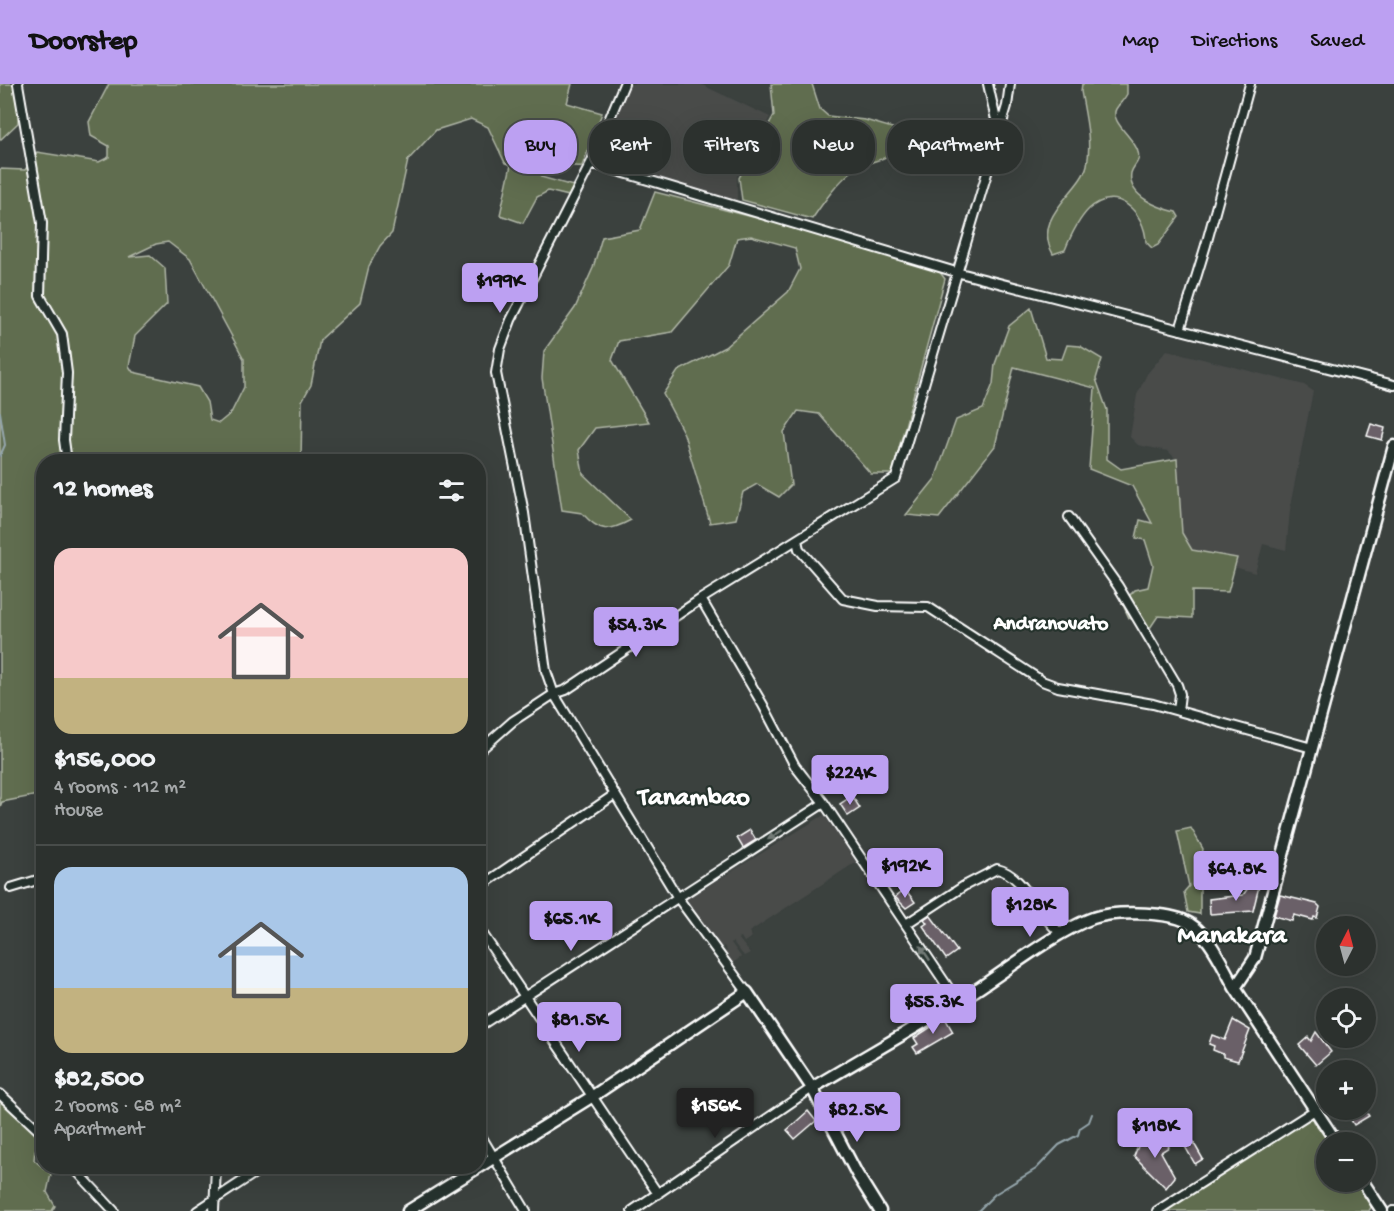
<!DOCTYPE html>
<html lang="en">
<head>
<meta charset="utf-8">
<style>
  body { margin:0; font-family:"Gochi Hand",sans-serif; background:#343936; color:#f1f3f6; height:100vh; display:flex; flex-direction:column; font-size:22px; white-space:nowrap }
  * { box-sizing:border-box; margin:0 }
  p { font-size:20px; color:#a6a9aa }
  .icon { flex:none; width:33px; height:33px; fill:none; stroke:currentColor; stroke-width:2; stroke-linecap:round; stroke-linejoin:round }
  .map { position:relative; flex:1; overflow:hidden }
  .details { position:absolute; left:36px; top:370px; width:450px; height:720px; display:flex; flex-direction:column; background:#2c312e; border-radius:24px; box-shadow:0 6px 24px #0002,0 0 0 2px #484c4a }
  .details>* { flex:none }
  .hud { position:absolute; left:504px; top:36px; width:570px; height:54px; display:flex; gap:12px }
  .needle { width:39px; rotate:6deg }
  .tools { position:absolute; left:1316px; top:832px; display:grid; gap:12px }
  .tools a { display:grid; place-items:center; width:60px; height:60px; border-radius:50%; background:#2c312e; box-shadow:0 6px 24px #0002,0 0 0 2px #484c4a; font-size:30px }
  .price { position:absolute; translate:-50% -51px; padding:0 14px; border-radius:6px; background:#bca0f2; color:#111; font-size:20px; line-height:39px; filter:drop-shadow(0 2px 3px #0008) }
  .price::after { content:''; position:absolute; left:50%; top:36px; width:18px; height:14px; margin-left:-9px; background:inherit; clip-path:polygon(0 0,100% 0,50% 100%) }
  .price.current { background:#222; color:#fff }
  ul { padding:0; list-style:none }
  li { display:grid; align-content:center; gap:12px; height:318px; padding:0 18px }
  li+li { border-top:2px solid #484c4a }
  li span { display:grid; place-items:center; height:186px; border-radius:18px; color:#555 }
  li>.icon { margin-inline-start:auto }
  span .icon { width:108px; height:108px; fill:#fffc; stroke-width:1 }
  li b { font-size:26px }
  h2 { display:flex; justify-content:space-between; align-items:center; height:72px; padding:0 18px; font-size:26px }
  .tag { padding:0 21px; border-radius:24px; background:#2c312e; box-shadow:0 6px 24px #0002,0 0 0 2px #484c4a; font-size:21px; line-height:54px }
  .tag.current { background:#bca0f2; color:#111 }
  header { display:flex; align-items:center; gap:36px; box-sizing:border-box; height:84px; padding:0 30px; background:#bca0f2; color:#111 }
  header strong { font-size:28px }
  nav { display:flex; gap:33px; margin-inline-start:auto; font-size:21px }
  .map>svg:first-child { display:block }
</style>
</head>
<body>
<header>
<strong>Doorstep</strong>
<nav><a>Map</a><a>Directions</a><a>Saved</a></nav>
</header>
<div class="map">
<svg width="1394" height="1127" viewBox="0 0 1394 1127">
  <rect width="100%" height="100%" fill="#3b413e"/>
  <filter id="ink" filterUnits="userSpaceOnUse"><feTurbulence type="fractalNoise" baseFrequency=".0167" numOctaves="2"/><feDisplacementMap in="SourceGraphic" scale="12" xChannelSelector="R" yChannelSelector="G"/><feConvolveMatrix kernelMatrix="1 2 1 2 8 2 1 2 1" color-interpolation-filters="sRGB"/></filter>
  <g filter="url(#ink)">
    <!-- built -->
    <path fill="#494b4a" d="M629,0H700L770,33L737,92V118L597,78Z
      M1167,266L1304,301L1313,307L1291,417L1286,466L1263,460L1255,489L1235,483L1236,474L1192,466L1182,449L1176,375L1168,367L1138,361L1130,353L1137,311L1147,290Z
      M824,731L856,778L749,848L752,853L744,858L741,853L738,854L750,869L744,872L733,858L731,859L741,873L730,881L723,870L727,867L724,862L720,864L687,815Z"/>
    <!-- green -->
    <path fill="#606d4f" stroke="#b0b6a7" stroke-width="1.5" fill-rule="evenodd" d="M0,0H18V39L0,56Z
      M109,0H572L567,19L602,29L582,82C568,84 558,77 544,76L541,93L573,102L569,112L548,107L537,113L523,139L500,131L511,81L505,79L488,43L471,35L436,46L408,76L392,149L380,162L369,182L360,219L320,256L311,301L302,317L301,378H44L43,710L2,718L0,723V85L25,86L37,68L99,78L109,73V62L91,52L89,38ZM168,158L190,175L244,275V303L231,329L219,339L210,336L207,318L198,303L133,288L129,282L135,252L167,220L165,184L150,171L129,173L156,160Z
      M771,0H812L820,25L828,32L865,36L896,45L901,57C887,82 870,73 851,88C835,101 824,118 812,135L742,116L739,94L774,31Z
      M1082,0H1127V10C1124,16 1119,20 1116,25C1109,37 1135,55 1138,68C1141,78 1133,81 1131,89C1127,113 1160,124 1176,128L1179,133L1158,161L1152,164L1146,158C1145,128 1116,100 1089,125C1078,136 1071,151 1065,166L1053,170C1031,132 1081,108 1087,81C1092,57 1085,31 1081,7Z
      M655,108L803,146L939,187L945,195L892,390H871L819,330L798,327L784,348L791,401L779,413L757,400L743,408L736,435L710,439L684,350L663,310L678,287L725,263L788,208L800,185L795,164L751,152L737,154L729,181L672,248L619,257L612,276L649,338L595,344L579,366L583,390L631,436C608,448 600,449 582,429L562,426L542,294L544,267L575,224L593,184L602,153L640,146Z
      M1031,224L1046,274L1062,275L1067,261L1080,262L1102,275L1096,295L1107,326V375L1121,385L1177,375L1182,449L1192,466L1237,474L1228,508L1192,507V534L1158,532L1150,544L1129,534L1122,519L1135,506L1148,503L1153,481L1145,456L1136,454L1140,436L1152,439L1132,402L1089,385L1095,304L1014,283L995,362L939,434L906,431L935,395L956,336L983,325L993,300L995,280L1009,242Z
      M1191,744L1203,765L1200,787V830L1188,828L1184,808L1189,802L1177,747Z
      M0,1014L25,1035L43,1059L35,1066L34,1076L51,1090L47,1108L55,1122L52,1127H0Z
      M1311,1033L1329,1059H1326V1098H1356L1372,1121L1369,1127H1157Z"/>
    <g fill="none" stroke-linecap="round" stroke-linejoin="round">
      <!-- stream -->
      <path stroke="#95a6ac" stroke-width="2" d="M0,328L5,361L0,372
        M978,1127L995,1110L1036,1085L1059,1061L1078,1051L1080,1044L1089,1038L1092,1030"/>
    </g>
    <!-- building -->
    <path fill="#6b6167" stroke="#fff" stroke-width="1.5" d="M1371,340L1385,344L1382,356L1367,352Z
      M852,712L860,724L848,732L840,720Z
      M750,746L756,756L743,764L737,754Z
      M1253,797L1260,798L1253,827L1210,830L1209,815L1243,811Z
      M905,805L915,818L906,824L895,813Z
      M1280,811L1317,820L1320,823L1317,834L1314,833L1313,836L1294,831L1292,837L1274,832Z
      M930,831L957,867L946,875L923,842L927,839L924,835Z
      M945,934L953,948L917,969L913,963L918,960L914,954Z
      M1233,936L1250,946L1238,977L1223,973V970L1213,966L1214,962L1209,960L1212,951L1225,956Z
      M1316,948L1331,968L1316,981L1299,961L1308,953L1311,957Z
      M1345,1026H1365L1369,1032L1354,1041Z
      M808,1027L816,1037L795,1055L787,1046Z
      M1178,1032L1203,1075L1195,1080L1175,1045L1165,1051L1160,1043Z
      M1161,1048L1169,1063L1161,1068L1175,1093L1166,1104L1134,1072L1139,1060Z"/>
    <g fill="none" stroke-linecap="round" stroke-linejoin="round">
      <defs>
        <path id="street" d="M18,0L42,139L40,212L62,250L67,289L64,356L67,378
          M988,0L998,45
          M591,79L624,0
          M1180,246L1206,161L1250,0
          M1069,433L1118,502L1177,601L1180,610L1178,627
          M797,456L799,465L843,515L878,522L928,523L1042,597L1058,603L1153,620L1312,664
          M701,515L896,394L1007,22L1010,0
          M478,668L513,637L554,610L546,587L524,429L496,289L500,265L511,236L591,79L956,188L1394,301
          M11,804L44,794
          M478,804L614,711
          M906,840L964,802L997,785C1025,791 1038,833 1062,850
          M478,843L658,1110
          M747,908L678,814L554,610L566,606L701,515L763,621L795,682L824,719L958,918
          M478,943L824,719
          M0,1010L44,1051
          M478,1047L526,1127
          M73,1083L114,1127
          M197,1127L264,1083
          M214,1127L216,1083
          M632,1127L812,1004
          M1157,1127L1315,1026
          M1393,1127H1394"/>
        <path id="secondary" d="M812,1004C867,971 923,940 976,906C1008,885 1059,846 1093,834C1114,827 1162,828 1183,836C1209,847 1222,881 1235,904
          M1337,1059L1235,904L1255,874L1394,362
          M1363,1098L1382,1127
          M408,1127L593,1012L747,908L812,1004L857,1090L880,1127"/>
      </defs>
      <!-- street casing -->
      <use href="#street" stroke="#fff" stroke-width="12"/>
      <!-- secondary casing -->
      <use href="#secondary" stroke="#fff" stroke-width="15"/>
      <!-- street -->
      <use href="#street" stroke="#26332d" stroke-width="8"/>
      <!-- secondary -->
      <use href="#secondary" stroke="#26332d" stroke-width="10"/>
    </g>
    <!-- one-way arrows -->
    <defs><path id="oneway-solid" d="M-6-.8H1V-3.2L6.5 0L1 3.2V.8H-6Z" transform="scale(1.5)"/></defs>
    <g fill="#727a76">
      <use href="#oneway-solid" transform="translate(775 751) rotate(147)"/>
      <use href="#oneway-solid" transform="translate(925 869) rotate(-124)"/>
    </g>
  </g>
  <g text-anchor="middle" dominant-baseline="central" stroke-width="4.5" stroke-linejoin="round" paint-order="stroke">
    <!-- neighbourhood labels -->
    <g font-size="21" font-weight="bold" fill="#fff" stroke="#26332d">
      <text x="1051" y="541">Andranovato</text>
    </g>
    <!-- district labels -->
    <g font-size="26" font-weight="bold" fill="#fff" stroke="#26332d">
      <text x="694" y="715">Tanambao</text>
      <text x="1232" y="853">Manakara</text>
    </g>
  </g>
</svg>
<div class="tools">
<a><svg class="needle" viewBox="-14 -14 28 28"><path d="M0-13l5 13h-10z" fill="#e53935"/><path d="M0 13l5-13h-10z" fill="#a6a9aa"/></svg></a>
<a><svg class="icon" aria-label="locate" viewBox="0 0 24 24"><circle cx="12" cy="12" r="6"/><path d="M12 2v4M12 18v4M2 12h4M18 12h4"/></svg></a>
<a>+</a>
<a>−</a>
</div>
<b class="price" style="left:500px;top:230px">$199K</b>
<b class="price" style="left:636px;top:574px">$54.3K</b>
<b class="price" style="left:850px;top:722px">$224K</b>
<b class="price" style="left:905px;top:815px">$192K</b>
<b class="price" style="left:1236px;top:818px">$64.8K</b>
<b class="price" style="left:1030px;top:854px">$128K</b>
<b class="price" style="left:571px;top:868px">$65.1K</b>
<b class="price" style="left:933px;top:951px">$55.3K</b>
<b class="price" style="left:579px;top:969px">$81.5K</b>
<b class="price current" style="left:715px;top:1055px">$156K</b>
<b class="price" style="left:857px;top:1059px">$82.5K</b>
<b class="price" style="left:1155px;top:1075px">$118K</b>
<div class="hud">
<a class="tag current">Buy</a>
<a class="tag">Rent</a>
<a class="tag">Filters</a>
<a class="tag">New</a>
<a class="tag">Apartment</a>
</div>
<section class="details">
<h2>12 homes<svg class="icon" aria-label="filters" viewBox="0 0 24 24"><path d="M4 7h16M4 17h16"/><circle cx="9" cy="7" r="2"/><circle cx="15" cy="17" r="2"/></svg></h2>
<ul>
<li><span style="background:linear-gradient(#f6c9c9 70%,#c2b280 0)"><svg class="icon" aria-label="home" viewBox="0 0 24 24"><path d="M3 11l9-7 9 7M6 9v11h12V9"/></svg></span><div><b>$156,000</b><p>4 rooms · 112 m²</p><p>House</p></div></li>
<li><span style="background:linear-gradient(#a9c7e8 65%,#c2b280 0)"><svg class="icon" aria-label="home" viewBox="0 0 24 24"><path d="M3 11l9-7 9 7M6 9v11h12V9"/></svg></span><div><b>$82,500</b><p>2 rooms · 68 m²</p><p>Apartment</p></div></li>
</ul>
</section>
</div>
</body>
</html>
